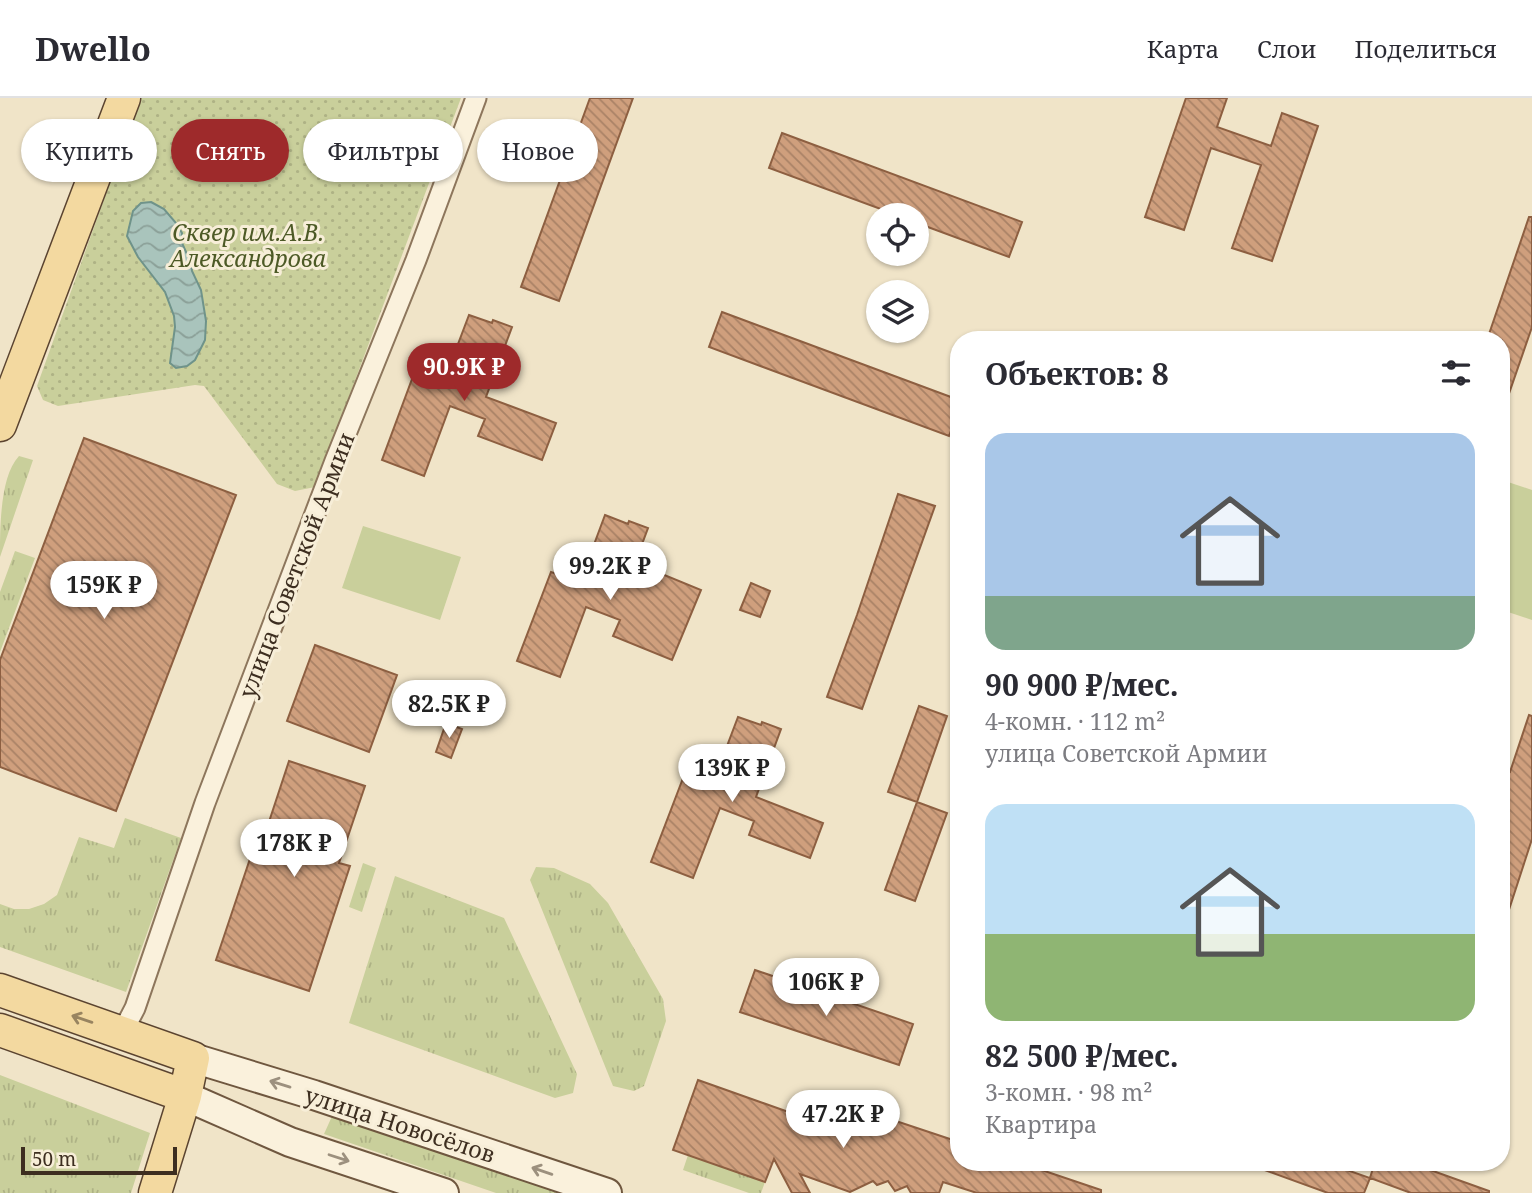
<!DOCTYPE html>
<html lang="ru">
<head>
<meta charset="utf-8">
<style>
  body { margin:0; font-family:"Noto Serif",serif; background:#f2f2f3; color:#2b2b33; height:100vh; display:flex; flex-direction:column; font-size:26px; white-space:nowrap }
  * { box-sizing:border-box; margin:0 }
  p { font-size:23px; color:#7c7c81 }
  .icon { flex:none; width:38px; height:38px; fill:none; stroke:currentColor; stroke-width:2; stroke-linecap:round; stroke-linejoin:round }
  .map { position:relative; flex:1; overflow:hidden }
  .details { position:absolute; left:950px; top:233px; width:560px; height:840px; display:flex; flex-direction:column; background:#fff; border-radius:28px; box-shadow:0 2px 5px #0004 }
  .details>* { flex:none }
  .guide { position:absolute; left:21px; top:21px; width:665px; height:63px; display:flex; gap:14px }
  .buttons { position:absolute; left:866px; top:105px; display:grid; gap:14px }
  .buttons a { display:grid; place-items:center; width:63px; height:63px; border-radius:50%; background:#fff; box-shadow:0 2px 5px #0004; font-size:35px }
  .scale { position:absolute; left:21px; bottom:18px; width:156px; box-sizing:border-box; padding-left:7px; border:4px solid #3d2e20; border-top:0; font-size:19px; line-height:24px; white-space:nowrap; color:#3d2e20; -webkit-text-stroke:5px #f7eed8; paint-order:stroke }
  .price { position:absolute; translate:-50% -60px; padding:0 16px; border-radius:24px; background:#fff; color:#222; font-size:23px; line-height:46px; filter:drop-shadow(0 2px 4px #0008) }
  .price::after { content:''; position:absolute; left:50%; top:42px; width:21px; height:16px; margin-left:-10px; background:inherit; clip-path:polygon(0 0,100% 0,50% 100%) }
  .price.active { background:#9e2a2b; color:#fff }
  ul { padding:0; list-style:none }
  li { display:grid; align-content:center; gap:14px; height:371px; padding:0 35px }
  li span { display:grid; place-items:center; height:217px; border-radius:21px; color:#555 }
  li>.icon { margin-inline-start:auto }
  span .icon { width:126px; height:126px; fill:#fffc; stroke-width:1 }
  li b { font-size:30px }
  h2 { display:flex; justify-content:space-between; align-items:center; height:84px; padding:0 35px; font-size:30px }
  .tag { padding:0 24px; border-radius:32px; background:#fff; box-shadow:0 2px 5px #0004; font-size:24px; line-height:63px }
  .tag.active { background:#9e2a2b; color:#fff }
  header { display:flex; align-items:center; gap:42px; box-sizing:border-box; height:98px; padding:0 35px; background:#fff; border-bottom:2px solid #e1e1e2 }
  header strong { font-size:33px }
  nav { display:flex; gap:38px; margin-inline-start:auto; font-size:24px }
  .map>svg:first-child { display:block }
</style>
</head>
<body>
<header>
<strong>Dwello</strong>
<nav><a>Карта</a><a>Слои</a><a>Поделиться</a></nav>
</header>
<div class="map">
<svg width="1532" height="1095" viewBox="0 0 1532 1095">
  <defs>
    <pattern id="grass-tufts" width="24" height="20" patternUnits="userSpaceOnUse" patternTransform="scale(1.75)"><rect width="24" height="20" fill="#c9cf9b"/><path d="M3 7l-1-3M5 7V3M7 7l1-3M15 17l-1-3M17 17v-4M19 17l1-3" fill="none" stroke="#aeb285"/></pattern>
    <pattern id="park-dots" width="8" height="8" patternUnits="userSpaceOnUse" patternTransform="scale(1.75)"><rect width="8" height="8" fill="#c9cf9b"/><path d="M2 2h.1M6 6h.1" fill="none" stroke="#aeb285" stroke-width="1.8" stroke-linecap="round"/></pattern>
    <pattern id="water-waves" width="16" height="10" patternUnits="userSpaceOnUse" patternTransform="scale(1.75)"><rect width="16" height="10" fill="#a9c4bc"/><path d="M0 5q4-4 8 0t8 0" fill="none" stroke="#8ba098"/></pattern>
    <pattern id="building-back-hatch" width="6" height="6" patternUnits="userSpaceOnUse" patternTransform="scale(1.75)"><rect width="6" height="6" fill="#cf9f7d"/><path d="M-1 5l2 2M0 0l6 6M5-1l2 2" fill="none" stroke="#a98266"/></pattern>
  </defs>
  <rect width="100%" height="100%" fill="#f0e4c8"/>
  <!-- grass -->
  <path fill="url(#grass-tufts)" d="M19,358L33,362L0,459C0,429 0,378 19,358Z
    M15,453L35,460L0,554V494Z
    M125,720L181,740L126,894L0,849V806L14,811H29L44,806L57,797L79,739L114,750Z
    M363,765L376,770L362,814L349,809Z
    M536,769L554,770L590,786L608,805L663,901L666,923L644,988L634,993L613,988L530,782Z
    M395,778L504,820L577,976L573,995L555,1000L349,925Z
    M0,977L150,1035L131,1095H0Z
    M333,1016L568,1095H496L324,1036Z
    M688,1057L765,1084L761,1095H749L683,1072Z"/>
  <!-- park -->
  <path fill="url(#park-dots)" d="M140,0H461L315,389L295,393L277,386L204,288L195,287L58,308L43,302L37,288L107,93L114,68Z"/>
  <!-- pitch -->
  <path fill="#c9cf9b" d="M1502,382L1532,392V522L1502,512Z
    M363,428L461,459L440,522L342,490Z"/>
  <!-- water -->
  <path fill="url(#water-waves)" stroke="#6f938a" stroke-width="2" d="M151,104L164,111L176,125L182,135V145L191,165L192,173L201,192L206,223L205,242L195,262L187,268L176,270L170,265L175,229L174,218L165,194L138,159L127,138L133,113L141,105Z"/>
  <!-- building -->
  <path fill="url(#building-back-hatch)" stroke="#8d5f41" stroke-width="2" d="M590,0H633L559,203L521,189Z
    M1186,0H1227L1217,29L1271,48L1282,15L1318,28L1272,163L1232,150L1261,67L1211,50L1184,132L1145,119Z
    M782,35L1022,124L1009,159L917,125V117H897L769,70Z
    M1529,119H1532V229L1504,310H1502V242H1487Z
    M722,214L959,302V311L949,338L709,249Z
    M469,217L492,225L493,222L512,229L486,299L556,325L542,362L478,338L485,321L450,308L424,378L382,362L415,273L444,283Z
    M84,340L236,397L116,713L0,669V562Z
    M898,396L935,408L862,611L827,599L857,517Z
    M605,417L628,426L629,423L648,430L635,465L701,492L672,562L613,538L620,522L586,509L560,579L517,563L551,474L580,484Z
    M751,485L770,493L760,519L740,512Z
    M315,547L397,577L369,654L287,623Z
    M919,608L947,618L917,704L888,694Z
    M1529,617L1532,618V741L1505,824L1502,823V671L1510,674Z
    M738,619L761,627L762,624L781,631L756,699L823,725L810,760L749,737L754,723L720,710L693,780L651,764L685,675L713,685Z
    M446,625L462,631L451,660L436,654Z
    M289,663L365,688L339,765L350,768L309,893L216,862L258,737L264,739Z
    M917,704L947,715L915,803L885,792Z
    M755,872L913,926L899,967L740,914Z
    M698,982L811,1022L818,1003L879,1024L881,1018L959,1044V1064H1018L1101,1092V1095H977L943,1084L939,1095H911L907,1088L895,1093L888,1083L877,1087L873,1083L850,1094L800,1076L810,1095H792L774,1061L765,1084L673,1052Z
    M1248,1064H1324L1370,1080L1364,1095H1328L1248,1066Z
    M1375,1064H1408L1489,1093V1095H1411L1370,1080Z"/>
  <g fill="none" stroke-linecap="round" stroke-linejoin="round">
    <defs>
      <path id="minor" d="M122,935L135,910L205,705L335,363L416,162L476,0"/>
      <path id="secondary" d="M193,960L314,997L607,1095
        M185,998L290,1044L444,1095"/>
      <path id="primary" d="M0,327L124,0
        M0,892L193,960L185,998L155,1095
        M0,932L185,998"/>
    </defs>
    <!-- minor casing -->
    <use href="#minor" stroke="#8d765c" stroke-width="23"/>
    <!-- secondary casing -->
    <use href="#secondary" stroke="#6f573f" stroke-width="32"/>
    <!-- primary casing -->
    <use href="#primary" stroke="#5b4430" stroke-width="35"/>
    <!-- minor -->
    <use href="#minor" stroke="#faf1dc" stroke-width="19"/>
    <!-- secondary -->
    <use href="#secondary" stroke="#faf1dc" stroke-width="28"/>
    <!-- primary -->
    <use href="#primary" stroke="#f3d9a0" stroke-width="32"/>
  </g>
  <!-- one-way arrows -->
  <defs><path id="oneway-shaft" d="M-6 0H5M1.5-3L5.5 0L1.5 3" fill="none" stroke-width="1.6" stroke-linecap="round" stroke-linejoin="round" transform="scale(1.75)"/></defs>
  <use stroke="#988460" href="#oneway-shaft" transform="translate(82 921) rotate(-161)"/>
  <g stroke="#9c907e">
    <use href="#oneway-shaft" transform="translate(280 986) rotate(-163)"/>
    <use href="#oneway-shaft" transform="translate(339 1060) rotate(18)"/>
    <use href="#oneway-shaft" transform="translate(542 1073) rotate(-161)"/>
  </g>
  <g text-anchor="middle" dominant-baseline="central" stroke-width="6" stroke-linejoin="round" paint-order="stroke">
    <!-- park labels -->
    <g font-size="23" font-style="italic" fill="#4d5a26" stroke="#f7eed8">
      <text x="248" y="134">Сквер им.А.В.<tspan x="248" dy="26">Александрова</tspan></text>
    </g>
    <!-- street labels -->
    <g font-size="23" fill="#3d2e20" stroke="#f7eed8">
      <text transform="translate(296 467) rotate(-69)">улица Советской Армии</text>
      <text transform="translate(400 1026) rotate(18)">улица Новосёлов</text>
    </g>
  </g>
</svg>
<div class="buttons">
<a><svg class="icon" aria-label="locate" viewBox="0 0 24 24"><circle cx="12" cy="12" r="6"/><path d="M12 2v4M12 18v4M2 12h4M18 12h4"/></svg></a>
<a><svg class="icon" aria-label="layers" viewBox="0 0 24 24"><path d="M12 4l9 5-9 5-9-5zM3 14l9 5 9-5"/></svg></a>
</div>
<div class="scale">50 m</div>
<b class="price active" style="left:464px;top:305px">90.9K ₽</b>
<b class="price" style="left:610px;top:504px">99.2K ₽</b>
<b class="price" style="left:104px;top:523px">159K ₽</b>
<b class="price" style="left:449px;top:642px">82.5K ₽</b>
<b class="price" style="left:732px;top:706px">139K ₽</b>
<b class="price" style="left:294px;top:781px">178K ₽</b>
<b class="price" style="left:826px;top:920px">106K ₽</b>
<b class="price" style="left:843px;top:1052px">47.2K ₽</b>
<div class="guide">
<a class="tag">Купить</a>
<a class="tag active">Снять</a>
<a class="tag">Фильтры</a>
<a class="tag">Новое</a>
</div>
<section class="details">
<h2>Объектов: 8<svg class="icon" aria-label="filters" viewBox="0 0 24 24"><path d="M4 7h16M4 17h16"/><circle cx="9" cy="7" r="2"/><circle cx="15" cy="17" r="2"/></svg></h2>
<ul>
<li><span style="background:linear-gradient(#a9c7e8 75%,#7fa58c 0)"><svg class="icon" aria-label="home" viewBox="0 0 24 24"><path d="M3 11l9-7 9 7M6 9v11h12V9"/></svg></span><div><b>90 900 ₽/мес.</b><p>4-комн. · 112 m²</p><p>улица Советской Армии</p></div></li>
<li><span style="background:linear-gradient(#bfe0f5 60%,#8fb573 0)"><svg class="icon" aria-label="home" viewBox="0 0 24 24"><path d="M3 11l9-7 9 7M6 9v11h12V9"/></svg></span><div><b>82 500 ₽/мес.</b><p>3-комн. · 98 m²</p><p>Квартира</p></div></li>
</ul>
</section>
</div>
</body>
</html>
